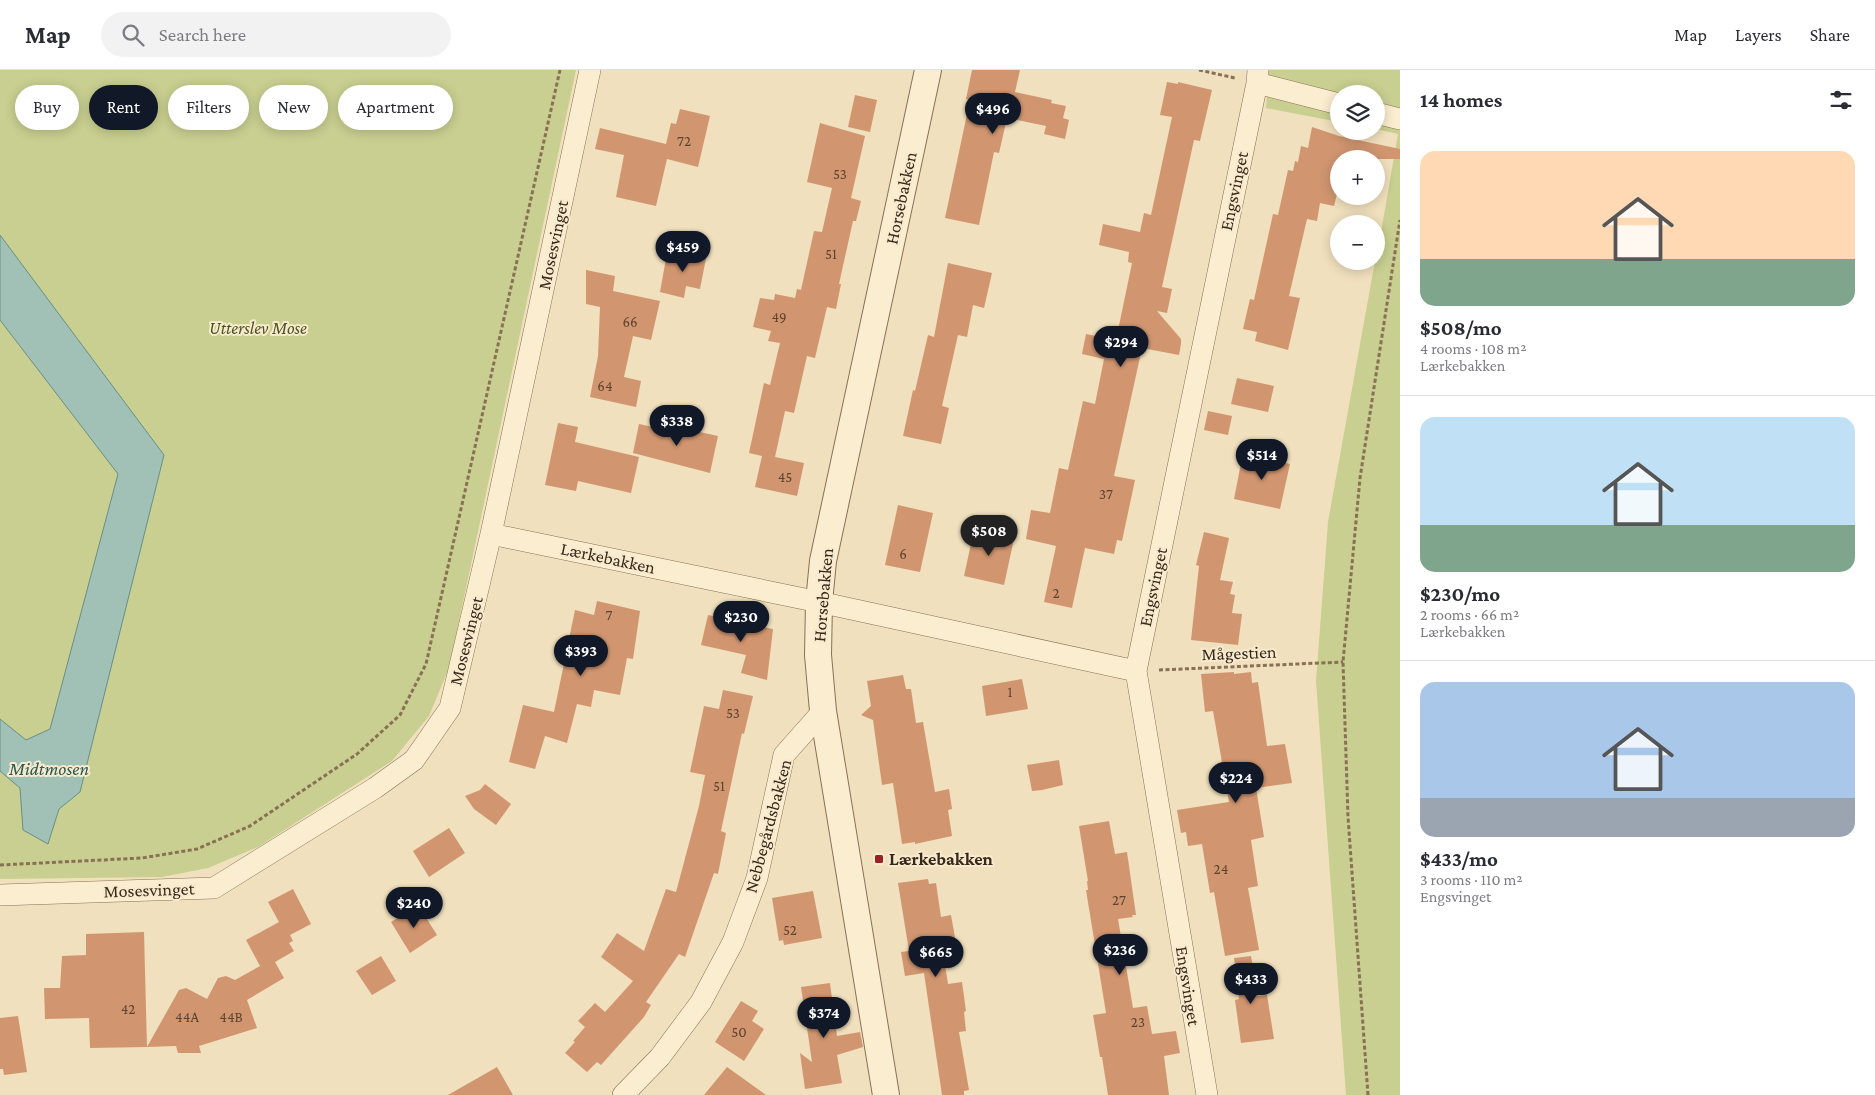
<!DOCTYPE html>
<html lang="en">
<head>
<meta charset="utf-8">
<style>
  body { margin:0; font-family:"Crimson Pro",serif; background:#f2f2f3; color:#2b2b33; height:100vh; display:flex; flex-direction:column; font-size:19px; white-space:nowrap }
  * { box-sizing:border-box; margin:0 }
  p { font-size:16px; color:#7c7c81 }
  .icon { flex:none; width:28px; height:28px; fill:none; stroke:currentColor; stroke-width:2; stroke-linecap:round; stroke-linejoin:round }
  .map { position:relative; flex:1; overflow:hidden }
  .details { display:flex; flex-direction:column; background:#fff; width:475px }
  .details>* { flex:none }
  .hud { position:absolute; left:15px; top:15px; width:475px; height:45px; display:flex; gap:10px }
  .buttons { position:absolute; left:1330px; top:15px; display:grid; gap:10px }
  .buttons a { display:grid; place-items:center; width:55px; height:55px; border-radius:50%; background:#fff; box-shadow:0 2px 12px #0003; font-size:25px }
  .price { position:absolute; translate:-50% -42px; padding:0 11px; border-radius:18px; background:#111827; color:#fff; font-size:16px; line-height:32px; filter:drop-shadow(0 1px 2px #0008) }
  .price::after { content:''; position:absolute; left:50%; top:30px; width:15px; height:11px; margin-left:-8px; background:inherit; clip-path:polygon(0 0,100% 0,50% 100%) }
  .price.selected { background:#222; color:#fff }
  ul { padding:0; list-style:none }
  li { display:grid; align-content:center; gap:10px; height:265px; padding:0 20px }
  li+li { border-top:1px solid #e1e1e2 }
  li span { display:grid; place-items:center; height:155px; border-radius:15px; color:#555 }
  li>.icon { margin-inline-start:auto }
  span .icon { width:90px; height:90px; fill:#fffc; stroke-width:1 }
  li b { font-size:21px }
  h2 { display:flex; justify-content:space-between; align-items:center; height:60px; padding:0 20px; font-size:21px }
  .pill { padding:0 18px; border-radius:22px; background:#fff; box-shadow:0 2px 12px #0003; font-size:18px; line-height:45px }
  .pill.selected { background:#111827; color:#fff }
  header { display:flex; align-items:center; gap:30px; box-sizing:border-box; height:70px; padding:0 25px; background:#fff; border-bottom:1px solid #e1e1e2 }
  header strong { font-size:24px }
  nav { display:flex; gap:28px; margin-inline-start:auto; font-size:18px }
  .search { width:350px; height:45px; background:#f2f2f3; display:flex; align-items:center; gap:12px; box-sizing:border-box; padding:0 18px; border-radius:28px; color:#7c7c81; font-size:19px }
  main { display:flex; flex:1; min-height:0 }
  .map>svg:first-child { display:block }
</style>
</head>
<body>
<header>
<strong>Map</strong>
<div class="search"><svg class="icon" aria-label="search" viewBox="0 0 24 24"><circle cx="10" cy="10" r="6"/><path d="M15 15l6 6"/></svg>Search here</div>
<nav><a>Map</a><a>Layers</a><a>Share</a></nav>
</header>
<main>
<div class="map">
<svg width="1400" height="1025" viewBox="0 0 1400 1025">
  <rect width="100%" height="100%" fill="#f0e0bd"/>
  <!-- green -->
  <path fill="#c9cf90" d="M0,0H576L449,598L429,646L392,691L258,777L208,798L162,807L0,809Z
    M1269,0H1400V1025H1346L1316,611L1328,452L1375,191H1376L1398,64L1376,59V24H1339V52L1266,38Z"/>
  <!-- water -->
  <path fill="#a1c1b7" stroke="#688f85" d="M0,165L164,385L80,722L59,739L48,774L23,760L20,718L0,701V649L26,670L50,659L118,404L0,250Z"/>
  <!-- building -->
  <path fill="#d19670" d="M972,0H1020L1015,22L1052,30L1051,33L1066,36L1063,48L1069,50L1065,69L1044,64L1046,56L1007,48L999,83L994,82L979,155L945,148L970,30L966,29Z
    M1167,12L1178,14V12L1212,20L1200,71L1194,70L1162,217L1172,219L1167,243L1157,241L1181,269V274L1179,285L1142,278L1114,406L1135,410L1122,471L1117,470L1114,484L1085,478L1072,538L1044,532L1056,476L1026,469L1031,440L1050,443L1059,398L1068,400L1083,331L1095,334L1104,289L1082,284L1086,264L1116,270L1132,193L1128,192L1129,182L1099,175L1103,154L1140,162L1144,143L1151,145L1172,47L1160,45Z
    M855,25L877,30L870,62L848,57Z
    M680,39L710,46L698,97L667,89L656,136L616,127L624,85L595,79L600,58L666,74L671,53L676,54Z
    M820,53L865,66L851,128L861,131L856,151H853L839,214H841L836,239L827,237L815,288L807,286L794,343L785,341L775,387L804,393L797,426L755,417L762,386L749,383L764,313L770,315L780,273L768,271L771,261L753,257L760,228L774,230L775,224L795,228L797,219L801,220L814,161L822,162L832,118L807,112Z
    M1312,57L1339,66L1400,79V89H1339V116L1334,136L1320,133L1317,151L1307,149L1289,226L1300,228L1288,280L1255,271L1257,262L1243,259L1250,229L1254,230L1273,144L1278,145L1288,100L1293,101L1295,91L1298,92L1301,76L1308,78Z
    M687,179L707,183L700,219L686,216L684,228L660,222L667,183L686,187Z
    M948,193L992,203L984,238L973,235L967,267L958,265L942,336L949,338L941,374L903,366L913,320L915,321L928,265L934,267Z
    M586,200L615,206L613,221L660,231L651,270L633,266L624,307L641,311L636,337L590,327L598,286L600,237L586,234Z
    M1237,308L1274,316L1268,342L1231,334Z
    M1208,341L1232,346L1228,365L1204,360Z
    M558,353L578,357L575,372L639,387L631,423L578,411L576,421L545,415Z
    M639,354L685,364L686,359L718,366L710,403L633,383Z
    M1243,383L1290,394L1280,439L1234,429Z
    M898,435L933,443L920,502L885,495Z
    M974,460L1014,469L1004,515L964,506Z
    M1204,462L1229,468L1220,510L1233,512L1230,524L1235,525L1232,543L1242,544L1238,575L1191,570L1199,496L1196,495Z
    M597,531L640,541L633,589L627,588L620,625L594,620L591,637L577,634L567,673L545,666L535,699L509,692L523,635L554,642L575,540L594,545Z
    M708,545L773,559L767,610L741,603L746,585L701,575Z
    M1234,602V604L1251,602L1252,613L1258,612L1267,676L1285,674L1292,713L1256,718L1264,767L1251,770L1258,816L1248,818L1259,880L1225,886L1214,822L1210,823L1202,774L1188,776L1186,762L1181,763L1177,740L1229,732L1213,641L1205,642L1201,604Z
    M903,605L906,619H911L916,653L923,652L935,722L949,719L952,739L948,740L952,766L915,774V772L902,774L893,713L882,715L873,650L861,645L871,636L867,611Z
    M1022,609L1028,639L986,646L982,616Z
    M723,620L753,626L744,664L742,663L721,761L726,763L718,804L714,803L685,887L679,884L646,932L651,935L644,947L601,995L597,992L587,1002L565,983L575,972L573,971L585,957L578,951L595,933L605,942L633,911L601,887L617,863L644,881L666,819L676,822L699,736L705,705L690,702L704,636L719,639Z
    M1059,690L1063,715L1042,720L1032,721L1027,695Z
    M485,714L511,734L496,755L474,739L465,726L480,720Z
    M1109,751L1115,784L1127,782L1136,845H1132L1133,847L1118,849L1133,938L1147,936L1152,964L1176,961L1180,983L1164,986L1169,1025H1108L1102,987H1100L1093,945L1106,943L1086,820H1088L1087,811H1088L1079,756Z
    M449,758L465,783L429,807L413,781Z
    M928,809L929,814L936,813L941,847L951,845L956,873L942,876L948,914L962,912L966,941L964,942L966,961L959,962L969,1020L964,1021V1025H942L924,903L905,906L901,882L909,881L898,813Z
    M293,819L311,854L290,865L293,871L289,873L294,881L275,892L284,908L247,930L257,958L199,976L201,983H178L176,976L147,977L179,920L186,918L207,929L218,908L226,906L235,910L260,896L246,870L279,852L268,832Z
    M813,821L822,868L784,875L783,870L779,871L772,828Z
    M418,835L437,865L410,883L391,852Z
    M144,862L147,977L90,978L89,948L45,949L44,918H60L62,886L86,885V864Z
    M381,886L396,911L372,925L356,901Z
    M1251,886L1258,926L1267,925L1274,969L1241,973L1235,930L1239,929L1234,888Z
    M830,913L837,966L860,962L863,977L837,985L842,1013L805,1019L800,983L812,992L801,917Z
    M741,931L758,941L752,951L764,959L744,991L715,972Z
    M18,946L27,1002L4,1005L3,999H0V948Z
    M497,997L513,1025H448Z
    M727,997L766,1025H704Z"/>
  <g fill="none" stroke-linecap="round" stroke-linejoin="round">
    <defs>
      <path id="minor" d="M1257,13L1339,34
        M1376,43L1400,49
        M491,464L819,532L1136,601
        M0,825L214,818L375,718L414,690L450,638L491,464L590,0
        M623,1025L660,987L701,932L733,872L757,808L784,685L823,641
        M1207,1025L1136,601L1257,13L1258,0"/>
      <path id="tertiary" d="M886,1025L823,641L818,585L819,532L823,491L928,0"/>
    </defs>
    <!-- minor casing -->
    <use href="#minor" stroke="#897055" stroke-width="22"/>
    <!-- tertiary casing -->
    <use href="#tertiary" stroke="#897055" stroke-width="28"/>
    <!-- path -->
    <path stroke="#897055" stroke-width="3" stroke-dasharray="4 2.5" stroke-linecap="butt" d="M1199,0L1235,8
      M1159,600L1343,592
      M0,795L142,788L197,779L250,756L357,684L400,645L426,594L560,0
      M1368,1025L1348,747L1343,592L1360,408L1400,150"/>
    <!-- minor -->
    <use href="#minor" stroke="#fbedd0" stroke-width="21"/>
    <!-- tertiary -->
    <use href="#tertiary" stroke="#fbedd0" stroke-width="26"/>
  </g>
  <!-- markers -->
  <rect fill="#9c2125" stroke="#f7eacd" stroke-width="2" x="874" y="784" width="10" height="10" rx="2.5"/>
  <g text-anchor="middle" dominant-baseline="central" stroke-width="4" stroke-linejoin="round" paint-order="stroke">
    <!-- number labels -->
    <g font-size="15" fill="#5e4430">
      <text x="684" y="71">72</text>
      <text x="840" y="104">53</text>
      <text x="831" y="184">51</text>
      <text x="779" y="247">49</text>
      <text x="630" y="252">66</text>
      <text x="605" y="316">64</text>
      <text x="785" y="407">45</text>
      <text x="1106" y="424">37</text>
      <text x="903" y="484">6</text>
      <text x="1056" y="523">2</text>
      <text x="609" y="545">7</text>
      <text x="1010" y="622">1</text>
      <text x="733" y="643">53</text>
      <text x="719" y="716">51</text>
      <text x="1221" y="799">24</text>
      <text x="1119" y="830">27</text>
      <text x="790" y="860">52</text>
      <text x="128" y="939">42</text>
      <text x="187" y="947">44A</text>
      <text x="231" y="947">44B</text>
      <text x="1138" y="952">23</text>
      <text x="739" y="962">50</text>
    </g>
    <!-- street labels -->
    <g font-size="18" fill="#38281b" stroke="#f7eacd">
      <text transform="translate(1234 121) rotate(-78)">Engsvinget</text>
      <text transform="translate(901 128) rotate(-78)">Horsebakken</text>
      <text transform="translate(553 175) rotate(-78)">Mosesvinget</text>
      <text transform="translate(608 488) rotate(12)">Lærkebakken</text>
      <text transform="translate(1153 517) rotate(-78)">Engsvinget</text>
      <text transform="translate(823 525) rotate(-85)">Horsebakken</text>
      <text transform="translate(466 571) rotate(-76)">Mosesvinget</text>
      <text transform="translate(1239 583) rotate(-2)">Mågestien</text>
      <text transform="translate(768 756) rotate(-75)">Nebbegårdsbakken</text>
      <text transform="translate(149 820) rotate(-2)">Mosesvinget</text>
      <text transform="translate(1188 916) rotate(81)">Engsvinget</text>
    </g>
    <!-- park labels -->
    <g font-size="18" font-style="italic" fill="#495520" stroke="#f7eacd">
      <text x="258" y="258">Utterslev Mose</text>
    </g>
    <!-- poi labels -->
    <g font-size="18" font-weight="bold" fill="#38281b" stroke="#f7eacd" text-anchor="start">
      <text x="889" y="789">Lærkebakken</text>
    </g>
    <!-- water labels -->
    <g font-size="19" font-style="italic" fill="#295954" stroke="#f7eacd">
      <text x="49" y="698">Midtmosen</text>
    </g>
  </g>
</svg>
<div class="buttons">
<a><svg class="icon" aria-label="layers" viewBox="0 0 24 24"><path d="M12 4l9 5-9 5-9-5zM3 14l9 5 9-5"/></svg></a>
<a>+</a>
<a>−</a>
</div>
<b class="price" style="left:993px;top:65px">$496</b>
<b class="price" style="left:683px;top:203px">$459</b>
<b class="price" style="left:1121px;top:298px">$294</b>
<b class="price" style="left:677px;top:377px">$338</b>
<b class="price" style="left:1262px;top:411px">$514</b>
<b class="price selected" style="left:989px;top:487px">$508</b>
<b class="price" style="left:741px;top:573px">$230</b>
<b class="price" style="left:581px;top:607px">$393</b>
<b class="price" style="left:1236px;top:734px">$224</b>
<b class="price" style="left:414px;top:859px">$240</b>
<b class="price" style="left:1120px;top:906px">$236</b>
<b class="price" style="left:936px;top:908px">$665</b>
<b class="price" style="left:1251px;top:935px">$433</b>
<b class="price" style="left:824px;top:969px">$374</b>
<div class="hud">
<a class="pill">Buy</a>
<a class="pill selected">Rent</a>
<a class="pill">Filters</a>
<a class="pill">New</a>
<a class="pill">Apartment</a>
</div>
</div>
<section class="details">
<h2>14 homes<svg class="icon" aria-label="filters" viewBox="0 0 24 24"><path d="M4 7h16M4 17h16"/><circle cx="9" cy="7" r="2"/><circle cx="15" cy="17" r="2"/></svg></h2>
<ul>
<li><span style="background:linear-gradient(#ffd9b3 70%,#7fa58c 0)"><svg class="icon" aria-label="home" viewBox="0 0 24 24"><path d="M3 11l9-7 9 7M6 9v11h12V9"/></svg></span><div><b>$508/mo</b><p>4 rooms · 108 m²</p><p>Lærkebakken</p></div></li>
<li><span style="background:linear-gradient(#bfe0f5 70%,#7fa58c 0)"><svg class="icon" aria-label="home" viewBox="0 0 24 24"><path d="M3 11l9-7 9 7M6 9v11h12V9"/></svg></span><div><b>$230/mo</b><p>2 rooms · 66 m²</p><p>Lærkebakken</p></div></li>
<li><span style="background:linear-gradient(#a9c7e8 75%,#9aa5b1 0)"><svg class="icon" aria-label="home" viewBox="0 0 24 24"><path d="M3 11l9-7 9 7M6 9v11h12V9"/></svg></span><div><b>$433/mo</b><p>3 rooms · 110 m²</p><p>Engsvinget</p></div></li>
</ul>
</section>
</main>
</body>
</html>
